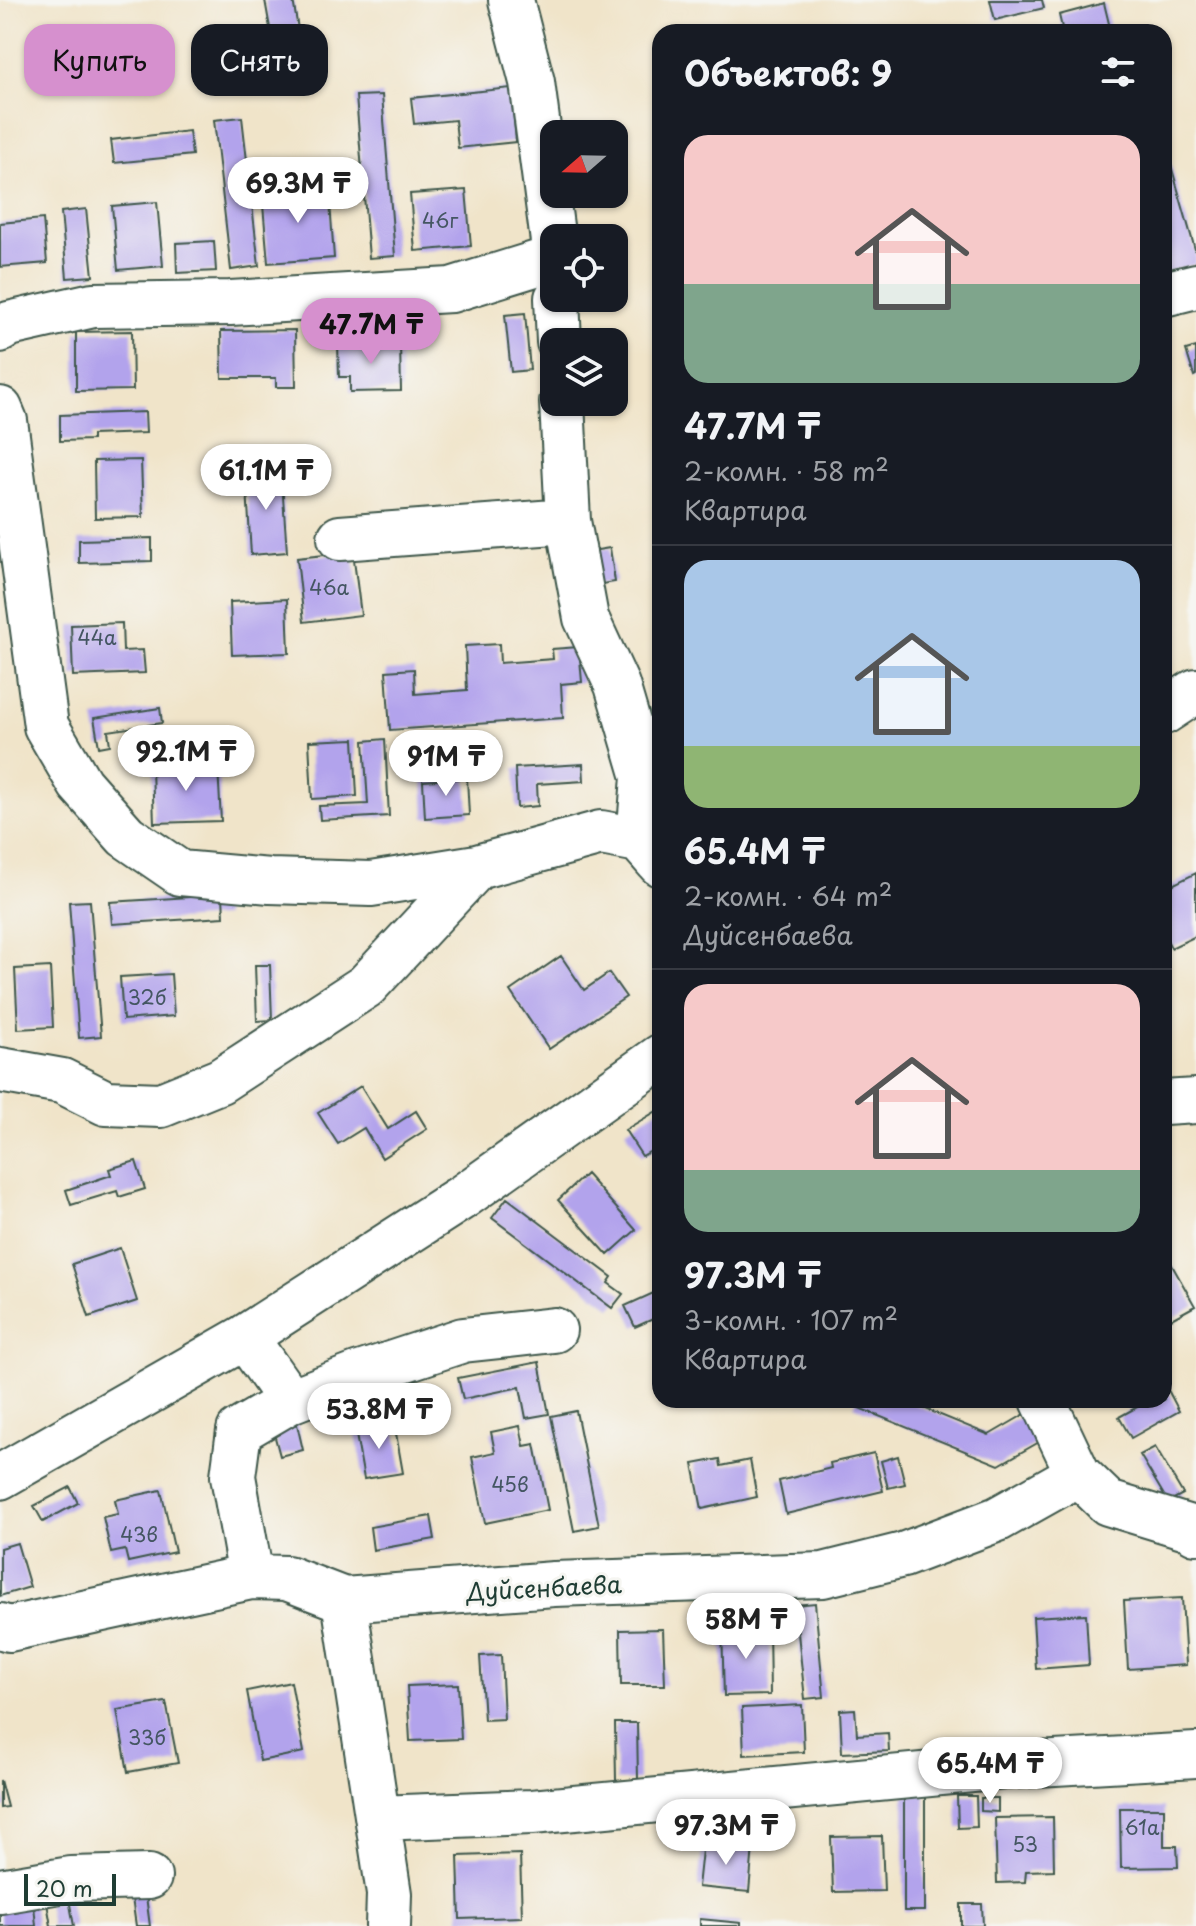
<!DOCTYPE html>
<html lang="ru">
<head>
<meta charset="utf-8">
<style>
  body { margin:0; font-family:"Playpen Sans",sans-serif; background:#242831; color:#f1f3f6; height:100vh; display:flex; flex-direction:column; font-size:30px; white-space:nowrap }
  * { box-sizing:border-box; margin:0 }
  p { font-size:26px; color:#9ea1a6 }
  .icon { flex:none; width:44px; height:44px; fill:none; stroke:currentColor; stroke-width:2; stroke-linecap:round; stroke-linejoin:round }
  .map { position:relative; flex:1; overflow:hidden }
  .drawer { position:absolute; left:652px; top:24px; width:520px; height:1384px; display:flex; flex-direction:column; background:#171b24; border-radius:24px; box-shadow:0 2px 6px #0004 }
  .drawer>* { flex:none }
  .hud { position:absolute; left:24px; top:24px; width:508px; height:72px; display:flex; gap:16px }
  .needle { width:52px; rotate:250deg }
  .tools { position:absolute; left:540px; top:120px; display:grid; gap:16px }
  .tools a { display:grid; place-items:center; width:88px; height:88px; border-radius:16px; background:#171b24; box-shadow:0 2px 6px #0004; font-size:40px }
  .scale { position:absolute; left:24px; bottom:20px; width:92px; box-sizing:border-box; padding-left:8px; border:4px solid #1f3d34; border-top:0; font-size:22px; line-height:28px; white-space:nowrap; color:#1f3d34; -webkit-text-stroke:6px #f6f6f2; paint-order:stroke }
  .price { position:absolute; translate:-50% -68px; padding:0 18px; border-radius:28px; background:#fff; color:#222; font-size:26px; line-height:52px; filter:drop-shadow(0 2px 4px #0008) }
  .price::after { content:''; position:absolute; left:50%; top:48px; width:24px; height:18px; margin-left:-12px; background:inherit; clip-path:polygon(0 0,100% 0,50% 100%) }
  .price.active { background:#d690ce; color:#111 }
  ul { padding:0; list-style:none }
  li { display:grid; align-content:center; gap:16px; height:424px; padding:0 32px }
  li+li { border-top:2px solid #363941 }
  li span { display:grid; place-items:center; height:248px; border-radius:24px; color:#555 }
  li>.icon { margin-inline-start:auto }
  span .icon { width:144px; height:144px; fill:#fffc; stroke-width:1 }
  li b { font-size:34px }
  h2 { display:flex; justify-content:space-between; align-items:center; height:96px; padding:0 32px; font-size:34px }
  .pill { padding:0 28px; border-radius:24px; background:#171b24; box-shadow:0 2px 6px #0004; font-size:28px; line-height:72px }
  .pill.active { background:#d690ce; color:#111 }
  .map>svg:first-child { display:block }
</style>
</head>
<body>
<div class="map">
<svg width="1196" height="1926" viewBox="0 0 1196 1926">
  <rect width="100%" height="100%" fill="#f6f6f2"/>
  <filter id="ink" filterUnits="userSpaceOnUse"><feTurbulence type="fractalNoise" baseFrequency=".0125" numOctaves="2"/><feDisplacementMap in="SourceGraphic" scale="16" xChannelSelector="R" yChannelSelector="G"/><feConvolveMatrix kernelMatrix="1 2 1 2 8 2 1 2 1" color-interpolation-filters="sRGB"/></filter>
  <filter id="wash" filterUnits="userSpaceOnUse"><feTurbulence type="fractalNoise" baseFrequency=".006" numOctaves="4" result="noise"/><feDisplacementMap in="SourceGraphic" scale="32" xChannelSelector="R" yChannelSelector="G"/><feGaussianBlur stdDeviation="1.8" result="paint"/><feColorMatrix in="noise" values="0 0 0 0 0 0 0 0 0 0 0 0 0 0 0 0 0 1.4 0 .05"/><feComposite in="paint" operator="in"/></filter>
  <g filter="url(#wash)">
    <rect width="100%" height="100%" fill="#f0e4c9"/>
    <g id="blocks">
      <!-- building -->
      <path fill="#b2a3ec" d="M265,0H293L302,52L275,56Z
        M990,0H1042L1044,8L995,20Z
        M1104,3L1111,32H1063L1059,15Z
        M1134,26L1136,32H1117V31Z
        M511,88L516,142L458,148L455,120L414,124L411,98Z
        M382,95L395,256L369,258L356,96Z
        M242,117L259,266L231,270L214,120Z
        M189,131L192,155L114,163L111,140Z
        M1164,141L1196,253V264L1164,273Z
        M329,188L334,258L268,263L262,193Z
        M466,190L471,246L415,251L410,194Z
        M157,202L163,266L118,270L112,206Z
        M86,209L93,276L67,278L61,212Z
        M43,219L47,263L0,267V223Z
        M214,241L216,271L177,273L176,243Z
        M525,313L530,370L511,372L505,315Z
        M295,330L296,387H276V378H222L221,331Z
        M132,331L133,390L76,391V332Z
        M400,342L401,391L350,392V377H339L338,343Z
        M1196,347V375L1194,376L1186,350Z
        M145,412L146,433L92,435V440L60,441V415Z
        M141,460L143,517L95,518L94,461Z
        M281,469L287,552L251,555L246,471Z
        M152,538V561L79,563V540Z
        M610,548L615,582L590,586L585,552Z
        M353,552L361,615L304,622L297,558Z
        M287,599L289,653L232,655L230,602Z
        M122,623L123,651L143,650L145,673L73,676L71,625Z
        M499,644L500,663L553,659L552,649L579,647L582,682L561,684L563,718L390,730L386,671L414,669L415,694L467,690L465,646Z
        M160,708L162,723L108,731L110,745L99,747L94,718Z
        M354,739L357,796L312,799L309,741Z
        M385,739L389,816L320,820L319,806L368,804L364,741Z
        M172,756H188L189,768L218,767L221,821L154,823L152,769H172Z
        M583,764L584,781L537,784L538,806L517,808L515,768Z
        M467,778L469,815L425,818L423,781Z
        M1196,873V936L1171,948L1164,934V889Z
        M223,895L224,917L112,924L110,902Z
        M90,901L101,1036L79,1038L69,902Z
        M561,956L584,990L609,973L626,997L549,1049L510,991Z
        M255,965H270L272,1020L257,1021Z
        M50,967L53,1027L18,1029L15,969Z
        M171,974L174,1016L123,1020L120,977Z
        M361,1086L388,1129L416,1111L427,1129L382,1158L364,1128L338,1144L318,1113Z
        M660,1109V1146L642,1156L625,1130Z
        M136,1161L145,1189L119,1197L117,1191L71,1205L66,1190L111,1175L109,1169Z
        M586,1174L636,1230L608,1255L558,1200Z
        M507,1198L612,1277L608,1283L623,1294L612,1308L492,1218Z
        M120,1248L137,1301L89,1317L72,1264Z
        M1164,1251L1195,1306L1164,1323Z
        M660,1290V1316L635,1327L625,1306Z
        M539,1362L549,1414L526,1418L520,1387L463,1399L458,1378Z
        M1168,1390L1179,1411L1131,1438L1119,1417L1150,1400H1164V1393Z
        M857,1400H904L989,1435L1025,1414L1041,1441L999,1465L854,1406Z
        M576,1411L599,1526L574,1531L551,1416Z
        M296,1420L303,1450L280,1456L272,1426Z
        M394,1422L403,1473L364,1479L355,1429Z
        M520,1426L524,1446L535,1444L548,1510L485,1523L472,1457L495,1452L491,1432Z
        M1155,1447L1183,1494L1168,1502L1140,1455Z
        M874,1453L883,1491L786,1514L779,1481L831,1468L830,1463Z
        M898,1456L905,1484L888,1488L881,1461Z
        M720,1459L721,1466L750,1460L757,1497L702,1509L693,1464Z
        M70,1487L78,1503L43,1522L34,1506Z
        M161,1490L175,1552L128,1562L125,1550L111,1553L103,1517L118,1514L115,1500Z
        M431,1516L435,1539L373,1550L370,1527Z
        M17,1543L30,1587L0,1596V1548Z
        M1182,1598L1186,1665L1128,1669L1124,1601Z
        M815,1603L824,1697L805,1699L795,1605Z
        M1086,1614L1089,1665L1036,1669L1033,1617Z
        M722,1626H769L770,1695L724,1696Z
        M663,1629L665,1685H621L620,1630Z
        M501,1655L504,1719L484,1720L480,1656Z
        M291,1682L304,1752L260,1761L247,1691Z
        M458,1684L461,1739L410,1741L407,1686Z
        M166,1702L178,1763L128,1772L117,1710Z
        M802,1705L804,1752L744,1755L742,1708Z
        M855,1709L857,1735L888,1733L889,1751L842,1753L840,1710Z
        M615,1723H637L638,1780L616,1781Z
        M0,1780L7,1807L0,1808Z
        M904,1795H925V1911H904Z
        M957,1796H976L977,1827L958,1828Z
        M981,1798H998V1812L981,1811Z
        M1120,1808H1164V1846H1177L1178,1867L1121,1868Z
        M1053,1817L1054,1870L1026,1871L1025,1882L997,1883L995,1818Z
        M882,1836L884,1891L833,1892L831,1837Z
        M703,1841L753,1846L749,1892L698,1887Z
        M520,1854L522,1917L460,1919L458,1856Z
        M145,1889L150,1926H136L131,1891Z
        M69,1899L74,1926H51L47,1903Z
        M961,1904H982L983,1926H961Z
        M34,1905L36,1926H0V1910Z
        M700,1919L741,1923V1926H700Z"/>
    </g>
  </g>
  <g filter="url(#ink)">
    <use href="#blocks" fill-opacity="0" stroke="#3e564a" stroke-width="2"/>
    <g fill="none" stroke-linecap="round" stroke-linejoin="round">
      <defs>
        <path id="minor" d="M511,0L532,82L554,249
          M1164,294L1196,286
          M557,298L559,342
          M0,330L9,324L93,305L230,303L451,290L554,258
          M562,402L568,521L586,618L617,685L644,777L639,840
          M0,409L5,421L46,726L80,784L126,836L180,873L270,881L371,884L477,867L601,833L639,840L660,864
          M340,538L568,521
          M1164,712L1196,691
          M0,1070L62,1081L106,1103L161,1105L220,1081L366,986L477,867
          M1164,1103L1196,1101
          M245,1337L290,1401
          M1043,1400L1078,1474L1108,1503L1187,1527L1196,1532
          M0,1477L245,1337L464,1196L660,1057
          M251,1577L233,1476L239,1431L290,1401L357,1375L463,1340L554,1330
          M344,1600L389,1894L388,1926
          M0,1626L9,1629L251,1577L287,1578L344,1600L554,1584L823,1575L903,1555L998,1519L1078,1474
          M378,1818L532,1812L1037,1764L1196,1755
          M0,1891L71,1879L149,1877"/>
      </defs>
      <!-- minor casing -->
      <use href="#minor" stroke="#3e564a" stroke-width="48"/>
      <!-- minor -->
      <use href="#minor" stroke="#fff" stroke-width="44"/>
    </g>
  </g>
  <g text-anchor="middle" dominant-baseline="central" stroke-width="6" stroke-linejoin="round" paint-order="stroke">
    <!-- number labels -->
    <g font-size="20" fill="#445662">
      <text x="440" y="220">46г</text>
      <text x="329" y="587">46а</text>
      <text x="97" y="637">44а</text>
      <text x="147" y="997">32б</text>
      <text x="510" y="1484">45в</text>
      <text x="139" y="1534">43в</text>
      <text x="147" y="1737">33б</text>
      <text x="1142" y="1827">61а</text>
      <text x="1025" y="1844">53</text>
    </g>
    <!-- street labels -->
    <g font-size="24" fill="#1f3d34" stroke="#f6f6f2">
      <text transform="translate(544 1587) rotate(-3)">Дуйсенбаева</text>
    </g>
  </g>
</svg>
<div class="tools">
<a><svg class="needle" viewBox="-14 -14 28 28"><path d="M0-13l5 13h-10z" fill="#e53935"/><path d="M0 13l5-13h-10z" fill="#9ea1a6"/></svg></a>
<a><svg class="icon" aria-label="locate" viewBox="0 0 24 24"><circle cx="12" cy="12" r="6"/><path d="M12 2v4M12 18v4M2 12h4M18 12h4"/></svg></a>
<a><svg class="icon" aria-label="layers" viewBox="0 0 24 24"><path d="M12 4l9 5-9 5-9-5zM3 14l9 5 9-5"/></svg></a>
</div>
<div class="scale">20 m</div>
<b class="price" style="left:298px;top:225px">69.3M ₸</b>
<b class="price active" style="left:371px;top:366px">47.7M ₸</b>
<b class="price" style="left:266px;top:512px">61.1M ₸</b>
<b class="price" style="left:186px;top:793px">92.1M ₸</b>
<b class="price" style="left:446px;top:798px">91M ₸</b>
<b class="price" style="left:379px;top:1451px">53.8M ₸</b>
<b class="price" style="left:746px;top:1661px">58M ₸</b>
<b class="price" style="left:990px;top:1805px">65.4M ₸</b>
<b class="price" style="left:726px;top:1867px">97.3M ₸</b>
<div class="hud">
<a class="pill active">Купить</a>
<a class="pill">Снять</a>
</div>
<section class="drawer">
<h2>Объектов: 9<svg class="icon" aria-label="filters" viewBox="0 0 24 24"><path d="M4 7h16M4 17h16"/><circle cx="9" cy="7" r="2"/><circle cx="15" cy="17" r="2"/></svg></h2>
<ul>
<li><span style="background:linear-gradient(#f6c9c9 60%,#7fa58c 0)"><svg class="icon" aria-label="home" viewBox="0 0 24 24"><path d="M3 11l9-7 9 7M6 9v11h12V9"/></svg></span><div><b>47.7M ₸</b><p>2-комн. · 58 m²</p><p>Квартира</p></div></li>
<li><span style="background:linear-gradient(#a9c7e8 75%,#8fb573 0)"><svg class="icon" aria-label="home" viewBox="0 0 24 24"><path d="M3 11l9-7 9 7M6 9v11h12V9"/></svg></span><div><b>65.4M ₸</b><p>2-комн. · 64 m²</p><p>Дуйсенбаева</p></div></li>
<li><span style="background:linear-gradient(#f6c9c9 75%,#7fa58c 0)"><svg class="icon" aria-label="home" viewBox="0 0 24 24"><path d="M3 11l9-7 9 7M6 9v11h12V9"/></svg></span><div><b>97.3M ₸</b><p>3-комн. · 107 m²</p><p>Квартира</p></div></li>
</ul>
</section>
</div>
</body>
</html>
